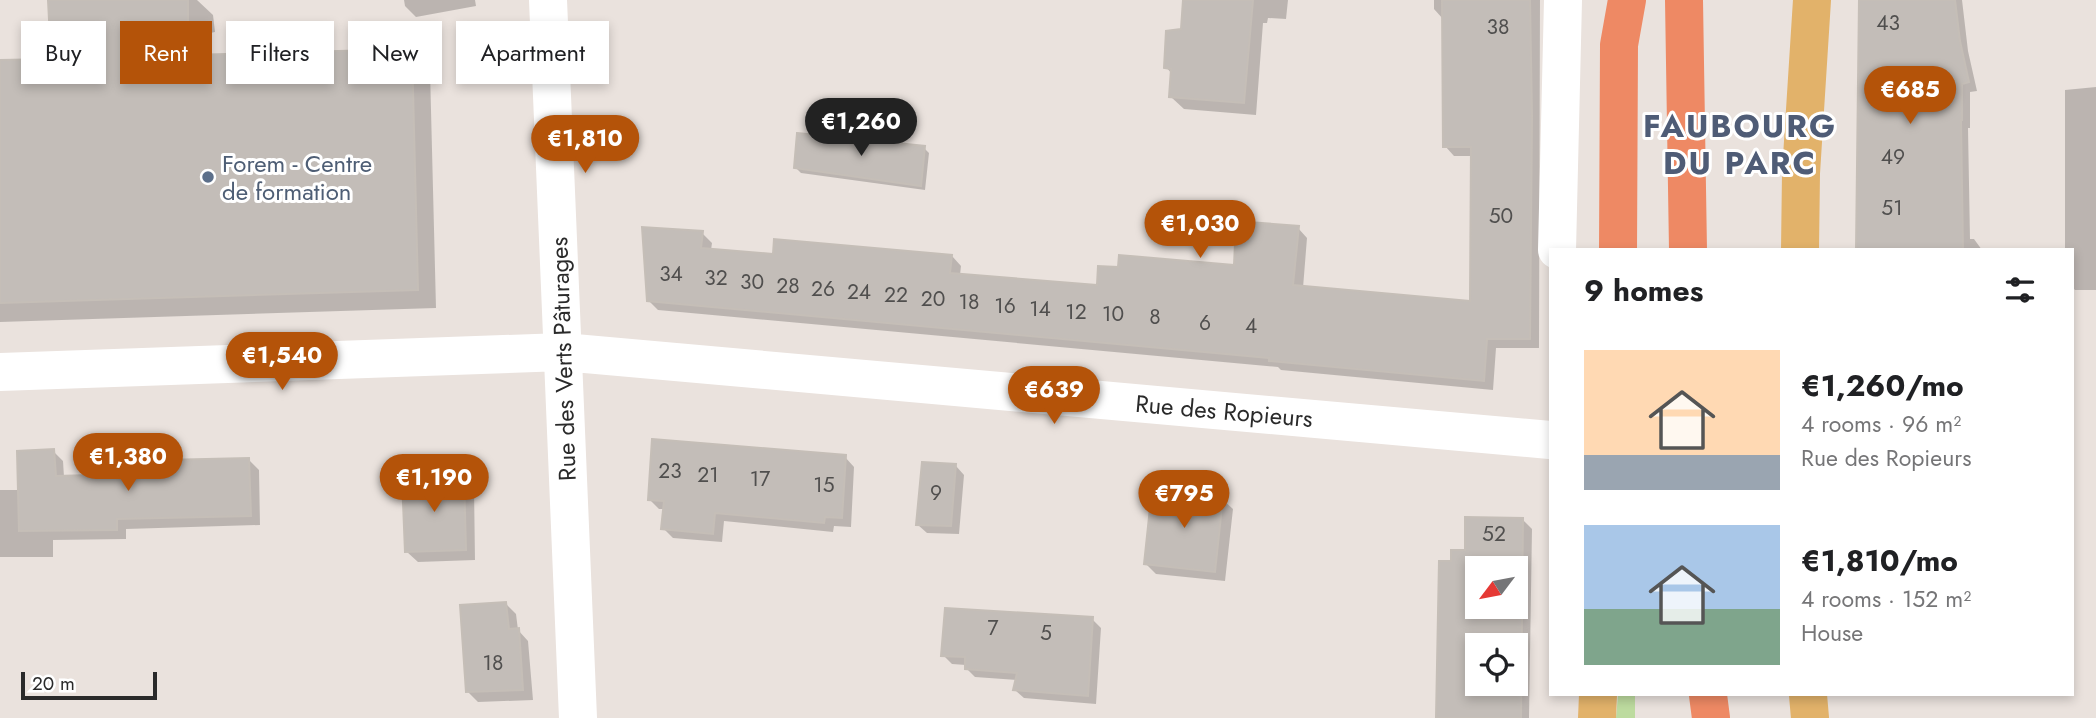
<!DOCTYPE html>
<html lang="en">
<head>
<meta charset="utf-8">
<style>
  body { margin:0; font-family:Jost,sans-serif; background:#f2f2f2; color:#202124; height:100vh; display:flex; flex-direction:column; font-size:26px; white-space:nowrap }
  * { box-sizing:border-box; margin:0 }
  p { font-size:23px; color:#757577 }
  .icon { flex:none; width:38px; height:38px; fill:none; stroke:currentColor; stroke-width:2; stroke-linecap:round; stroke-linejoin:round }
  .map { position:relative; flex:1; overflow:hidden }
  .side { position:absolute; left:1549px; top:248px; width:525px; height:448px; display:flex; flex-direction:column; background:#fff; border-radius:0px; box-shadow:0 4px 10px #0003 }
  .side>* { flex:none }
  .hud { position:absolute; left:21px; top:21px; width:665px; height:63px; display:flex; gap:14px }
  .needle { width:46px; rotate:238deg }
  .tools { position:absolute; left:1465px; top:556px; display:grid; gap:14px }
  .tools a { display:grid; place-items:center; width:63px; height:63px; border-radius:0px; background:#fff; box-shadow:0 4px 10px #0003; font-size:35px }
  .scale { position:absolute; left:21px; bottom:18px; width:136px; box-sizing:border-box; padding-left:7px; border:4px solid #2a2a2a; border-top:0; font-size:19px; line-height:24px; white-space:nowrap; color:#2a2a2a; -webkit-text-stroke:5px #fff; paint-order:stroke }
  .price { position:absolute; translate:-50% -60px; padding:0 16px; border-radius:24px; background:#b45309; color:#fff; font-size:23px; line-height:46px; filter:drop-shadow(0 2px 4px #0008) }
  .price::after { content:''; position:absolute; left:50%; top:42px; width:21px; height:16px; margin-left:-10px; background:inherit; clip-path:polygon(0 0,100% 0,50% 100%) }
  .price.active { background:#222; color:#fff }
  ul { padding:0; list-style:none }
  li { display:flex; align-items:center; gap:21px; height:175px; padding:0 35px }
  li span { display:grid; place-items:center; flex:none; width:196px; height:140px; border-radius:0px; color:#555 }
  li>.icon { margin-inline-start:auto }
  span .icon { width:84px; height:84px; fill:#fffc; stroke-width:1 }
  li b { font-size:30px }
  h2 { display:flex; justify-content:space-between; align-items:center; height:84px; padding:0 35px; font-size:30px }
  .pill { padding:0 24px; border-radius:0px; background:#fff; box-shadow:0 4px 10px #0003; font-size:24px; line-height:63px }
  .pill.active { background:#b45309; color:#fff }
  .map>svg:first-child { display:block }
</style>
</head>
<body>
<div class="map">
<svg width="2096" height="718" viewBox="0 0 2096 718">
  <rect width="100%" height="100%" fill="#eae2dd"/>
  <!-- green -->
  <path fill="#bddb9f" d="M1618,695H1635V718H1616Z"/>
  <!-- shadow -->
  <path fill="#0003" fill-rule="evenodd" d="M50,0H197L213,15L215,32L130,50L131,58L411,51L430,70L436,308L0,322V62L53,61Z
    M404,0H475L476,6L416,17L405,6Z
    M1185,0H1288L1286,19L1268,18L1267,23H1263L1256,115L1184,109L1171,97L1172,74L1166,67L1183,31Z
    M1434,0H1540L1539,348H1496L1493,390L1281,370L1278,367L658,310L648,300L702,233L712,243L711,250L774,256H952L961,266L960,275L1099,287L1236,267L1298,228L1307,238L1303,288L1471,303L1472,156H1454L1445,146L1443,19L1434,9Z
    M1862,0H1962L1968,51L1977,91L1970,92V128H1968L1970,239H1974L1982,250H1858Z
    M2096,87V290H2075L2072,287V250H2065V90Z
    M924,148L929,153L925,190L801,173L796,168Z
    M53,451L63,461L64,477L165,474L249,460L259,470L260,525L126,529V539L53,540V557H0V490H20Z
    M845,457L854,467L851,527L834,526L833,532L724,521L722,542L673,538L663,528L665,509H659L649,499Z
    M956,466L964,475L959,534L927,533L918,525Z
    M463,477L474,487L475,560L418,562L407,552Z
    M1222,499L1233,509L1225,581L1156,574L1146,564Z
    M1523,520L1532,529L1529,718H1438L1453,563ZM1477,569H1516V607H1477ZM1477,646H1516V684H1477Z
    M506,604L516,614L518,630L528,641L533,700L478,702L468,692Z
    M1092,619L1101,628L1096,704L1024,698L1015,690L1017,680L975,677L966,668V665L952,664L943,655Z"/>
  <!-- building -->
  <path fill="#c3bdb8" stroke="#c5beb7" stroke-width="2" fill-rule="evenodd" d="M48,0H188V55L412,49L418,290L0,303V60L51,59Z
    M1183,0H1253L1244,103L1169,97L1171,69L1164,68L1166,31L1181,29Z
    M1442,0H1530L1532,116L1530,339H1487L1484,381L1269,361V358L647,301L642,227L703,231L701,248L773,254L774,239L952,255L950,273L1097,285L1098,266L1118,267L1119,255L1234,265L1236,221L1299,226L1293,285L1470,301L1471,147H1443Z
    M1859,0H1955L1960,41L1969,82L1962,84V120H1961L1963,250H1856Z
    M797,133L925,146L921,186L794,168Z
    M652,439L846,455L842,518L825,517L824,523L715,513L713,534L661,529L664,501L648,500Z
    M54,449L56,476L164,473L163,460L249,458L251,516L117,519V530L19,531L17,451Z
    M922,462L956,464L951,526L916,525Z
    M464,475L466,550L405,552L402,478Z
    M1152,489L1223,497L1215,572L1144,564Z
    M1465,517L1523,518L1521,718H1436L1439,561H1451V550H1465ZM1477,569H1516V607H1477ZM1477,646H1516V684H1477Z
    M506,602L509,629L519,628L523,690L466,692L460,605Z
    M945,608L1093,617L1088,696L1013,690L1017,673L965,669V657L941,656Z"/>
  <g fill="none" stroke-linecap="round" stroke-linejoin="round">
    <!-- street -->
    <path stroke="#fff" stroke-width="38" d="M548,0L578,718
      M1557,250L1563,0
      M0,372L563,352L1550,440"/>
    <!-- primary -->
    <path stroke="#e2b26a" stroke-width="38" d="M1800,250L1801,173L1812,0
      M1808,695L1810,718
      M1597,718L1598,695"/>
    <!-- highway -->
    <path stroke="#ee8964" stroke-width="38" d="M1684,0L1688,250
      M1618,250L1619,45L1627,0
      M1708,695L1711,718"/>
  </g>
  <!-- markers -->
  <circle fill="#5c6f8a" stroke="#fff" stroke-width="2.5" cx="208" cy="177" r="7"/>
  <g text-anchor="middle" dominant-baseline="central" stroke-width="6" stroke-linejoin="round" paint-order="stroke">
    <!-- number labels -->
    <g font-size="21" fill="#504f4e">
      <text x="1888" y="23">43</text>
      <text x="1498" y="27">38</text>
      <text x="1893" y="157">49</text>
      <text x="1892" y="208">51</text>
      <text x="1501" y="216">50</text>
      <text x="671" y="274">34</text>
      <text x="716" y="278">32</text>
      <text x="752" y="282">30</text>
      <text x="788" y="286">28</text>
      <text x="823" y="289">26</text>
      <text x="859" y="292">24</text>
      <text x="896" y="295">22</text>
      <text x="933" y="299">20</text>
      <text x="969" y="302">18</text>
      <text x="1005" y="306">16</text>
      <text x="1040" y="309">14</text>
      <text x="1076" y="312">12</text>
      <text x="1113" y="314">10</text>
      <text x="1155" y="317">8</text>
      <text x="1205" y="323">6</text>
      <text x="1251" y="326">4</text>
      <text x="670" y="471">23</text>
      <text x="708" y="475">21</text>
      <text x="760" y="479">17</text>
      <text x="824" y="485">15</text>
      <text x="936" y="493">9</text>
      <text x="1494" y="534">52</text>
      <text x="993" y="628">7</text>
      <text x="1046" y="633">5</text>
      <text x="493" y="663">18</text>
    </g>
    <!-- service labels -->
    <g font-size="24" fill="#4e5e75" stroke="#fff" text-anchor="start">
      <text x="222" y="163">Forem - Centre<tspan x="222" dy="28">de formation</tspan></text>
    </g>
    <!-- street labels -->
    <g font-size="24" fill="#2a2a2a" stroke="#fff">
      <text transform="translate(563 359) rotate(-92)">Rue des Verts Pâturages</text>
      <text transform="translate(1224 411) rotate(5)">Rue des Ropieurs</text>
    </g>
    <!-- district labels -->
    <g font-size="32" font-weight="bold" letter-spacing="2" fill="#4f5c76" stroke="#fff">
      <text x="1740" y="126">FAUBOURG<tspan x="1740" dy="37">DU PARC</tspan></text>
    </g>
  </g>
</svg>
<div class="tools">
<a><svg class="needle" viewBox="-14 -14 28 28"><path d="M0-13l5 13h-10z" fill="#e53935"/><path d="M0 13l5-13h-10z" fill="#757577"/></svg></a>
<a><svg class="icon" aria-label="locate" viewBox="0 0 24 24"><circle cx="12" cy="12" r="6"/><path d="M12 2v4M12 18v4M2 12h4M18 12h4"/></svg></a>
</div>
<div class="scale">20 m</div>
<b class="price" style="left:1910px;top:126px">€685</b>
<b class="price active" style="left:861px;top:158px">€1,260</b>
<b class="price" style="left:585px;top:175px">€1,810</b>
<b class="price" style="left:1200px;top:260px">€1,030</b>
<b class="price" style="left:282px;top:392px">€1,540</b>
<b class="price" style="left:1054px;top:426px">€639</b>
<b class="price" style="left:128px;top:493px">€1,380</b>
<b class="price" style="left:434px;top:514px">€1,190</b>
<b class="price" style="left:1184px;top:530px">€795</b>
<div class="hud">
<a class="pill">Buy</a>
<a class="pill active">Rent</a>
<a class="pill">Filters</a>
<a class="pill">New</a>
<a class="pill">Apartment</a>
</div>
<section class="side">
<h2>9 homes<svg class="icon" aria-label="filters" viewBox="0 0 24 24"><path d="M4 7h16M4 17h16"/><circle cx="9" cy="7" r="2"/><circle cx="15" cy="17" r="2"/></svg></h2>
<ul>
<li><span style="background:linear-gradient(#ffd9b3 75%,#9aa5b1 0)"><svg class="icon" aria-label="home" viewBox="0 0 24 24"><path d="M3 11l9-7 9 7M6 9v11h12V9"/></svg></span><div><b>€1,260/mo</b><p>4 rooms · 96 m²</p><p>Rue des Ropieurs</p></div></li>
<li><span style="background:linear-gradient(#a9c7e8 60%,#7fa58c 0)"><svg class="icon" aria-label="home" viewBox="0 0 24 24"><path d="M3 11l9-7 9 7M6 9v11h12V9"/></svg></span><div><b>€1,810/mo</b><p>4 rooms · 152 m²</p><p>House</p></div></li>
</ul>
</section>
</div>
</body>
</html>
